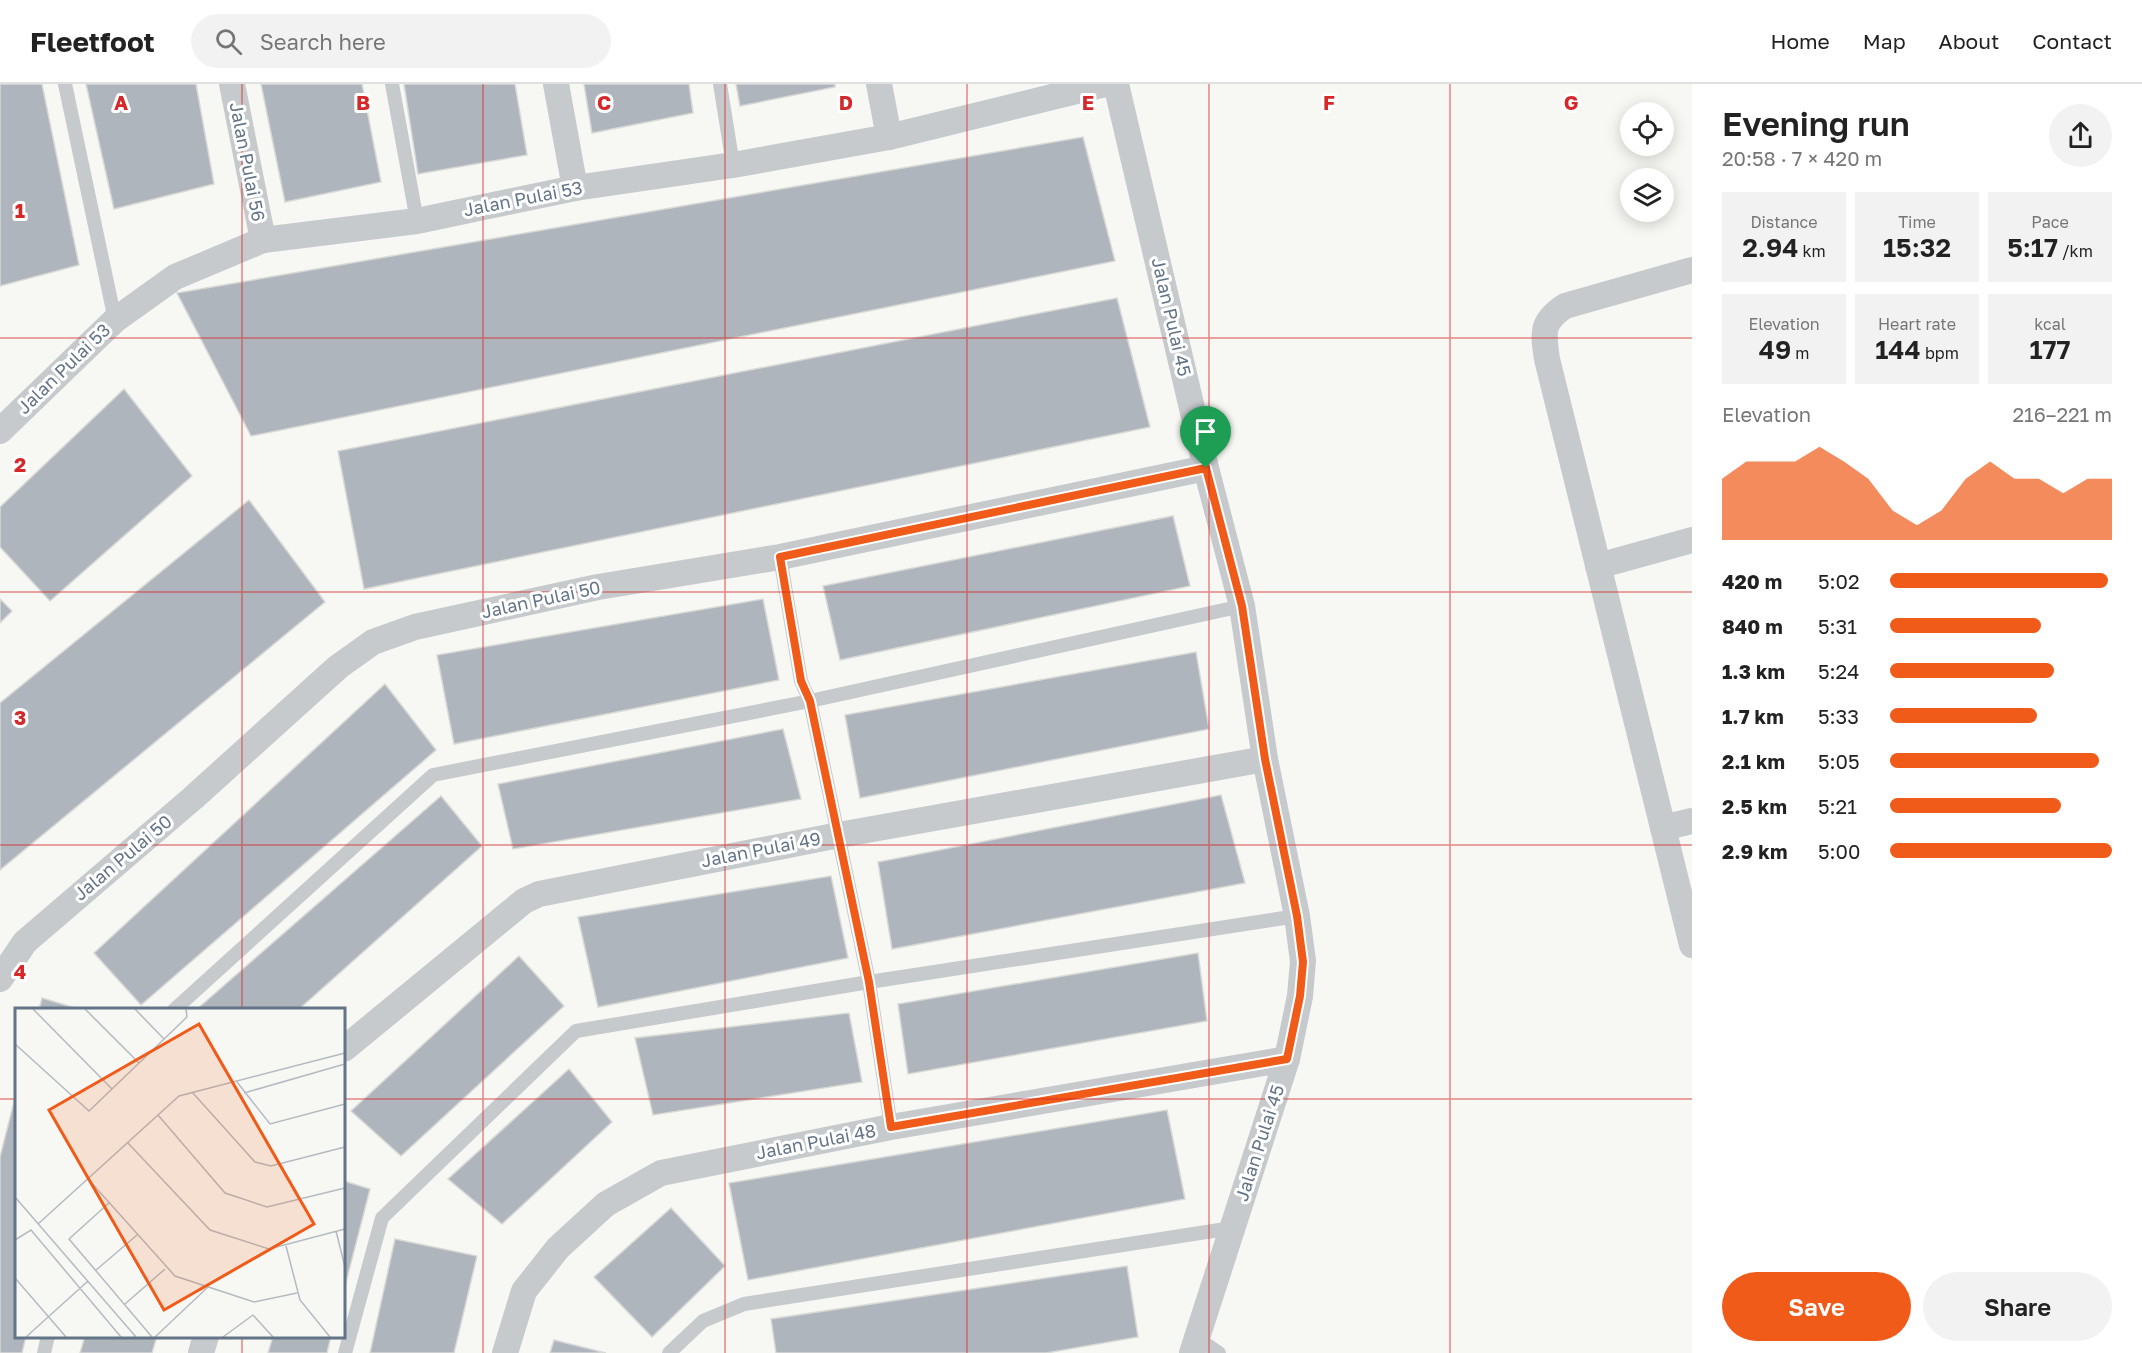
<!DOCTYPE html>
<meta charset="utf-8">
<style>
:root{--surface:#fff;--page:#f2f2f2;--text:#222;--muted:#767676;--line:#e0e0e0;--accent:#f05b1a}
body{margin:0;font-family:"Golos Text",sans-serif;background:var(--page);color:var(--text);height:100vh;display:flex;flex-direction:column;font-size:22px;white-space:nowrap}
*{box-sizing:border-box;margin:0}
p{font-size:20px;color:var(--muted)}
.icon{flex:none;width:33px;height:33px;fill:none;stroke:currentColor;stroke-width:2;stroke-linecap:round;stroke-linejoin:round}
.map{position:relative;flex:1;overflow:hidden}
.details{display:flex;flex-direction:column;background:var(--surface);width:450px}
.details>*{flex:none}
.buttons{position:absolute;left:1620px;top:18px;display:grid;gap:12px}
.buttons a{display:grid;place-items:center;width:54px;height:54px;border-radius:50%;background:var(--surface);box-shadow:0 3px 15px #0003;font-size:30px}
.pin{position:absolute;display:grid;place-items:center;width:51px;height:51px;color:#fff;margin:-62px -26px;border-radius:50% 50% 50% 0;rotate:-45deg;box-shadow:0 0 6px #0007}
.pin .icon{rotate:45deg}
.round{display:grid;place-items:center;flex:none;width:63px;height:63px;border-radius:32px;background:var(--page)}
.summary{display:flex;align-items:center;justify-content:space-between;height:102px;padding:0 30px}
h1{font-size:33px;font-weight:600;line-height:45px}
.stats{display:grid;grid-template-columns:repeat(3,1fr);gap:9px;height:102px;padding:6px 30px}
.stats div{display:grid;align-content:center;border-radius:0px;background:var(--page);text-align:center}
.stats b{font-size:26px;font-weight:600}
.stats small{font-size:16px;font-weight:400}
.stats p{font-size:16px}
.chart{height:168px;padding:12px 30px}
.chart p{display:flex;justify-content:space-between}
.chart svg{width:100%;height:108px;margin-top:6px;fill:var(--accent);opacity:.7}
.action{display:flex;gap:12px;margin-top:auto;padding:12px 30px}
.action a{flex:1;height:69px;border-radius:36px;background:var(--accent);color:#fff;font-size:24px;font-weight:600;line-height:69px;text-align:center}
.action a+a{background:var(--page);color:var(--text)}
ul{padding:0 30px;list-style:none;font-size:20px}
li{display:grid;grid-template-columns:96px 72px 1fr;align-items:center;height:45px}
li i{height:15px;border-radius:8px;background:var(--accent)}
header{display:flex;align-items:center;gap:36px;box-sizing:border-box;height:84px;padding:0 30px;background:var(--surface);border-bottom:2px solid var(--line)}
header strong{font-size:28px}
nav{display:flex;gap:33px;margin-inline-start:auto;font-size:21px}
.search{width:420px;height:54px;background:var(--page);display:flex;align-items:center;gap:15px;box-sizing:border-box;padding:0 21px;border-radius:33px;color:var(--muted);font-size:22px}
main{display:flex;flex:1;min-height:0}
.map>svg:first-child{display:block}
</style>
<header>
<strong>Fleetfoot</strong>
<div class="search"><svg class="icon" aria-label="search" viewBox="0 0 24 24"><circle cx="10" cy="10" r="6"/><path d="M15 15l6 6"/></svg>Search here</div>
<nav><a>Home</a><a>Map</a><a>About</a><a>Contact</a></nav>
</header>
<main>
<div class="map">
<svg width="1692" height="1269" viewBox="0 0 1692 1269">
<rect width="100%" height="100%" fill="#f7f7f3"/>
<g fill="#aeb5bc" stroke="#d8d8d6" stroke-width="1.5">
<path d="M0 0H42L79 181 0 202Z"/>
<path d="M86 0H196L214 100 114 125Z"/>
<path d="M261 0H362L381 98 285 118Z"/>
<path d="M404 0H515L527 71 418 90Z"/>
<path d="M584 0H689L693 29 592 49Z"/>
<path d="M736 0H835V3L740 22Z"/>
<path d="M1083 53 1115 177 251 352 177 209Z"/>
<path d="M1117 214 1150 343 364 505 338 367Z"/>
<path d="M124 305 192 392 50 517 0 463V423Z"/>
<path d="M249 416 325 518 0 786V619Z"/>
<path d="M1173 432 1190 502 840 576 823 502Z"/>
<path d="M0 515 12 527 0 539Z"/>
<path d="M763 515 779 596 454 660 437 571Z"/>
<path d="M1196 568 1209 645 860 714 845 631Z"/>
<path d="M385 600 436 666 141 921 94 869Z"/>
<path d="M783 645 801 715 513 765 498 700Z"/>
<path d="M1221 711 1245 799 892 865 878 778Z"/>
<path d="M441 712 482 762 298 926H196Z"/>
<path d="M831 792 848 874 598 923 578 833Z"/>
<path d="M1198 869 1207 937 908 990 898 920Z"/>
<path d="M519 872 564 922 401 1072 351 1027Z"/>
<path d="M42 914 82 926H39Z"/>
<path d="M849 929 862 998 653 1031 635 954Z"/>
<path d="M569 985 612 1038 502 1140 448 1095Z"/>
<path d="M16 1010V1252H26L22 1269H0V1073Z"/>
<path d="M1167 1026 1185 1115 748 1196 729 1099Z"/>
<path d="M344 1097 370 1105 344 1206Z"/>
<path d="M671 1124 725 1182 652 1253 594 1193Z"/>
<path d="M395 1155 477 1172 454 1269H370Z"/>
<path d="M1127 1182 1138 1253 1046 1269H776L771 1235Z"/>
<path d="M85 1252H157L152 1269H80Z"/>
<path d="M273 1252H331L327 1269H268Z"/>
<path d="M554 1256 606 1269H550Z"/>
</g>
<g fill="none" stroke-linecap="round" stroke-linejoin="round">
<g stroke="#c6cacd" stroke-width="14">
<path d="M65 0 115 236"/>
<path d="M392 0 417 137"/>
<path d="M720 0 733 81"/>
<path d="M780 473 801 597 810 617 869 898 891 1043"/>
<path d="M174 926 433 691 810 617 1242 522"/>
<path d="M1197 1254 1219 1269"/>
<path d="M44 1269 48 1252"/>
<path d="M345 1269 382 1134 576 947 869 898 1297 832"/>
<path d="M669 1269 703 1237 744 1220 1232 1144"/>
</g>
<g stroke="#c6cacd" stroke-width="26">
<path d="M232 0 263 156"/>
<path d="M556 0 575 104"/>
<path d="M879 0 889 53"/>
<path d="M1116 0 1206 384 1242 522 1265 675 1297 832 1303 877 1300 912 1287 975 1192 1269"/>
<path d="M1692 186 1565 222C1541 238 1543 248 1547 275L1692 861"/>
<path d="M0 347 115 236 175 193 263 156 417 137 575 104 733 81 889 53 1105 0"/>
<path d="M1598 482 1692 456"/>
<path d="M1663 744 1692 737"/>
<path d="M0 895 25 858 193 714 338 583 373 558 415 543 598 503 780 473 1206 384"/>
<path d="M344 965 524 817 539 810 839 751 1265 675"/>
<path d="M201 1269 206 1252"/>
<path d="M505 1269 524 1207 558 1164 606 1120 661 1089 891 1043 1287 975"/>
</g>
</g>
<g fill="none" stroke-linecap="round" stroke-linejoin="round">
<g stroke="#fff" stroke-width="12">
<path id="route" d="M1206 384 1242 522 1265 675 1297 832 1303 878 1300 912 1287 975 891 1043 869 898 810 617 801 597 780 473Z"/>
</g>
<use href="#route" stroke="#f05b1a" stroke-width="8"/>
</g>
<path fill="none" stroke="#d62828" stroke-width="1.5" stroke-opacity="0.55" d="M242 0V926M483 0V1269M725 0V1269M967 0V1269M1209 0V1269M1450 0V1269M0 254H1692M0 508H1692M0 761H1692M0 1015H16M344 1015H1692M242 1252V1269"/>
<g text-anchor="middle" stroke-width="6" stroke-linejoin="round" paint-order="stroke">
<g font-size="18" fill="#637487" stroke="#fff">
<text transform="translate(247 78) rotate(79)" y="6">Jalan Pulai 56</text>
<text transform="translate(523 115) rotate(-11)" y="6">Jalan Pulai 53</text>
<text transform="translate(1171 233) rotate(77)" y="6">Jalan Pulai 45</text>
<text transform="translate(64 285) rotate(-44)" y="6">Jalan Pulai 53</text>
<text transform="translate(541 516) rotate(-12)" y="6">Jalan Pulai 50</text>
<text transform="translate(761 766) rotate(-11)" y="6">Jalan Pulai 49</text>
<text transform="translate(123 774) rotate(-40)" y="6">Jalan Pulai 50</text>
<text transform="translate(816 1058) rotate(-11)" y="6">Jalan Pulai 48</text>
<text transform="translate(1260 1059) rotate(-72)" y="6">Jalan Pulai 45</text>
</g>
</g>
<g transform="translate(15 924)">
<rect width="330" height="330" fill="#f7f7f3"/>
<path fill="none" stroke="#b3bbc2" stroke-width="1.5" d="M18 1 97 81M70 1 124 55M120 1 149 31M0 36 74 103 172 9 171 1M222 74 255 116 330 96M177 84 240 154 256 158 330 139M229 85 330 56M143 107 210 185 252 199 330 180M112 134 195 222 254 241 330 221M73 171 160 268 239 294 282 285M0 189 121 329M95 194 54 231 137 329M23 216 164 88 330 45M321 223 330 259M0 232 16 222 106 329M271 238 285 292 315 329M80 263 122 227M0 270 51 329M110 296 150 261M238 307 258 329M11 329 73 273M140 329 193 279M208 329 238 307"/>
<path fill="#f05b1a" fill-opacity="0.15" stroke="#f05b1a" stroke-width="3" d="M184 16 299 216 149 302 34 102Z"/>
<rect width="330" height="330" fill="none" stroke="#637487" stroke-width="3"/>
</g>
<g font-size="20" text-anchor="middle" font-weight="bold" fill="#d62828" stroke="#fff" stroke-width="6" stroke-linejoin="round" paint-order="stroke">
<text x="121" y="26">A</text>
<text x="363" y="26">B</text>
<text x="604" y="26">C</text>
<text x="846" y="26">D</text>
<text x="1088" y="26">E</text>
<text x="1329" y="26">F</text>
<text x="1571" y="26">G</text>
<text x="20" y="134">1</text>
<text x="20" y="388">2</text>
<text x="20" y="641">3</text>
<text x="20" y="895">4</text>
</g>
</svg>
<div class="buttons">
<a><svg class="icon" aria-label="locate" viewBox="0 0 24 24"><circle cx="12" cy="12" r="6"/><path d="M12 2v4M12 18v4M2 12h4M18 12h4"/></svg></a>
<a><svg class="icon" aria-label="layers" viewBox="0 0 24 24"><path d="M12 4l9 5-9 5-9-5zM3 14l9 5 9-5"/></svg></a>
</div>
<div class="pin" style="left:1206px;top:384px;background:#1e9e55"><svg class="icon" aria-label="arrive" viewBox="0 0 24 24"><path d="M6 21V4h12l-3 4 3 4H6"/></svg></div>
</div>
<section class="details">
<div class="summary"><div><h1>Evening run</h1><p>20:58 · 7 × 420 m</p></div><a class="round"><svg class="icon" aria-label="share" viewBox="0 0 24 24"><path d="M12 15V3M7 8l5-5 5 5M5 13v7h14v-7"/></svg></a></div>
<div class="stats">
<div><p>Distance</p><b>2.94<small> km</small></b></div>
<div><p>Time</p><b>15:32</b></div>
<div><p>Pace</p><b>5:17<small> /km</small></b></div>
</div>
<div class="stats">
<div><p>Elevation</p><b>49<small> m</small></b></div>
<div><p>Heart rate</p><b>144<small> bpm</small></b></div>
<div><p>kcal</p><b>177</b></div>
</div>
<div class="chart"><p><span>Elevation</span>216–221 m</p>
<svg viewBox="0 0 160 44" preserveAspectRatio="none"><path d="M0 44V19L10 12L20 12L30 12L40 6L50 12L60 19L70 32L80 38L90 32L100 19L110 12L120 19L130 19L140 25L150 19L160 19V44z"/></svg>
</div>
<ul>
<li><b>420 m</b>5:02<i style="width:98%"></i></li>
<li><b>840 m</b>5:31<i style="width:68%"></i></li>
<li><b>1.3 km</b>5:24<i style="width:74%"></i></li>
<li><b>1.7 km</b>5:33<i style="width:66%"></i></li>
<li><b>2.1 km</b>5:05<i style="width:94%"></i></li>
<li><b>2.5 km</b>5:21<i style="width:77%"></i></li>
<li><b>2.9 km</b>5:00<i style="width:100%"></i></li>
</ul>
<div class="action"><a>Save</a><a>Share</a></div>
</section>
</main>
